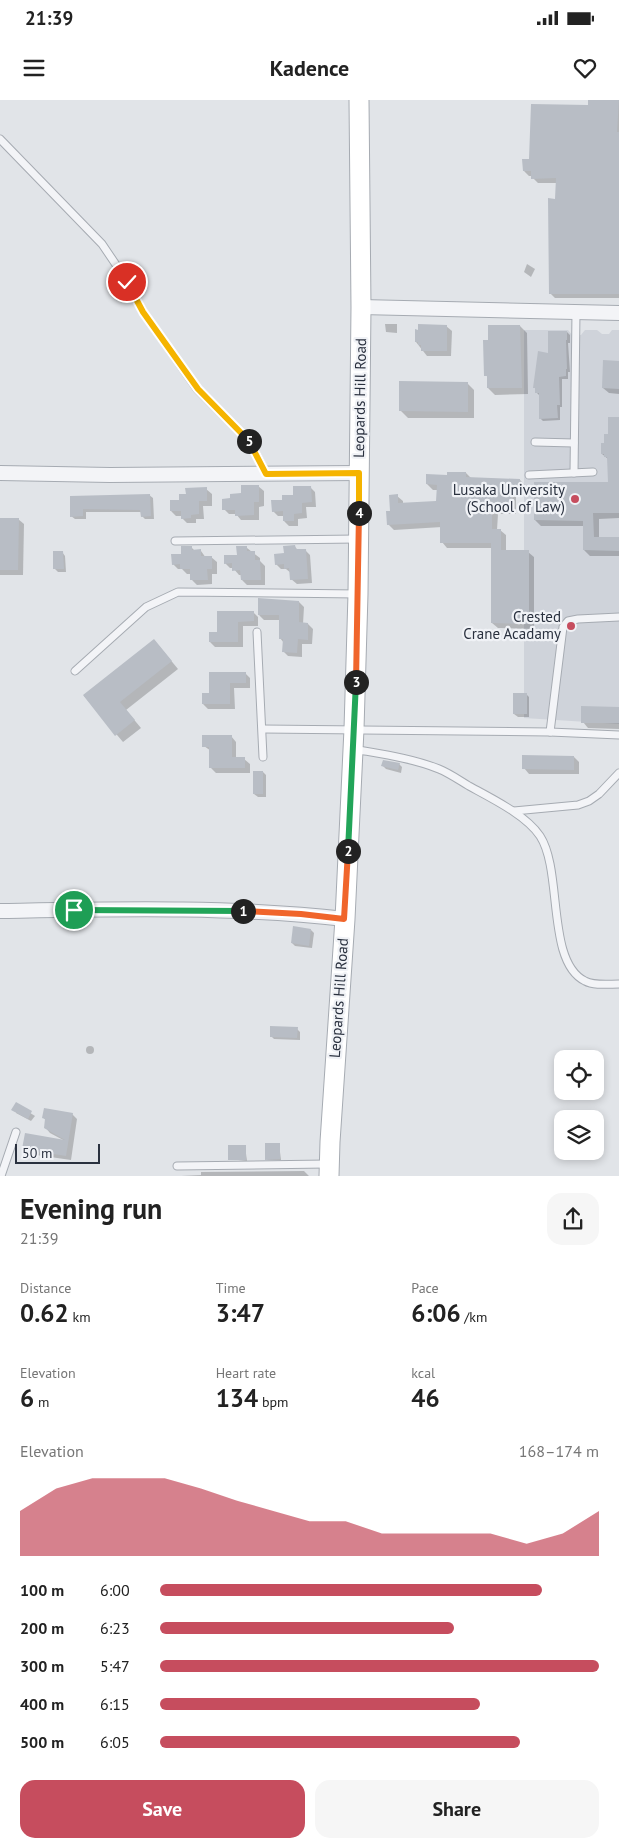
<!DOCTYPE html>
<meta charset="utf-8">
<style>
:root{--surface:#fff;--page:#f6f6f6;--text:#222;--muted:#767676;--accent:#c64d5e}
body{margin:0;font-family:"PT Sans",sans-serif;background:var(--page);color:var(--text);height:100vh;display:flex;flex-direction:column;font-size:19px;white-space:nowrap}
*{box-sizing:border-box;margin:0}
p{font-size:16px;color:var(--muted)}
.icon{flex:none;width:28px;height:28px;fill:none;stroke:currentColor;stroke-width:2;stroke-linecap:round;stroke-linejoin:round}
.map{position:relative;height:1076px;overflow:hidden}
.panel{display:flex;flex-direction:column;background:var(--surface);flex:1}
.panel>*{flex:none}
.tools{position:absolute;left:554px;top:950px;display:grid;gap:10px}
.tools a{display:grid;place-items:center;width:50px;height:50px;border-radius:10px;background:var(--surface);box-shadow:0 2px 8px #0003;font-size:25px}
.scale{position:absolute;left:15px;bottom:12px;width:85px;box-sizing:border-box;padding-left:5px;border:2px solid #2a313f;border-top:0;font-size:14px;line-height:18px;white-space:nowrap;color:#2a313f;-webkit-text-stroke:4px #f0f2f6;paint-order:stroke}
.pin{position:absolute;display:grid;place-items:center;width:42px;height:42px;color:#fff;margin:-21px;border:2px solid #fff;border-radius:50%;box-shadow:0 1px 5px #0007}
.km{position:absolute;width:25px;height:25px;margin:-12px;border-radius:50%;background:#222;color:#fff;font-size:14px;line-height:25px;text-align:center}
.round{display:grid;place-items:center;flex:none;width:52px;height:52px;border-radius:15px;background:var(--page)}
.headline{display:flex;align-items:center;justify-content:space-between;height:85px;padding:0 20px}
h1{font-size:28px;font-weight:700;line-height:38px}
.metrics{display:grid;grid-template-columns:repeat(3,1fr);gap:8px;height:85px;padding:5px 20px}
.metrics div{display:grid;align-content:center}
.metrics b{font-size:25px;font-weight:700}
.metrics small{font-size:14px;font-weight:400}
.metrics p{font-size:14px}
.chart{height:140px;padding:10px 20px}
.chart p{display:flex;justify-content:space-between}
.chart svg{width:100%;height:90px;margin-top:5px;fill:var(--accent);opacity:.7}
.button{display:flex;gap:10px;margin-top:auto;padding:10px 20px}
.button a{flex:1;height:58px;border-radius:15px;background:var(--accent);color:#fff;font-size:20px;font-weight:700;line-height:58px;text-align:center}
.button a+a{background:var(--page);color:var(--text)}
ul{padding:0 20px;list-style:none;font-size:16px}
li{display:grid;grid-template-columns:80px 60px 1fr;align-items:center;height:38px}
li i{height:12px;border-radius:6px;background:var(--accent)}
.status{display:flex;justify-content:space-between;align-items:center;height:35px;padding:0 25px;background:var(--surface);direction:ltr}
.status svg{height:14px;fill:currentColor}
header{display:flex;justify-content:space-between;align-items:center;height:65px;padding:0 20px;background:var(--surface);font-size:22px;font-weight:700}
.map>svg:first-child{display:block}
</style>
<div class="status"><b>21:39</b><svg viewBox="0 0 49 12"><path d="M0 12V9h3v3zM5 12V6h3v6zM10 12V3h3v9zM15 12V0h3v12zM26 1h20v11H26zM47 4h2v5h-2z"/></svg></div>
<header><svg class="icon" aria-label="menu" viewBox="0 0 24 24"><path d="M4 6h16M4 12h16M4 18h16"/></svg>Kadence<svg class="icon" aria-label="heart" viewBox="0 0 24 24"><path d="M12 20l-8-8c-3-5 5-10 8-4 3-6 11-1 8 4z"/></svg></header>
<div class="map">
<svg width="619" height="1076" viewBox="0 0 619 1076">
<rect width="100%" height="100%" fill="#e1e4e8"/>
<path fill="#cfd3da" d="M524 230H568L572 235H581L585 230H597L602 234H609L612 230H619V624L524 618Z"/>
<g fill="#0003">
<path d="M589 0H619V198H555L550 193 557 83H538L533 78 532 76H529L524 71 530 60 589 7Z"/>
<path d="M527 164 535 169 531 177 524 172Z"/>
<path d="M385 224H397V233L386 232Z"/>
<path d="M446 226 452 231 451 256H427L416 242Z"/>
<path d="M520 226 527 233 528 294 495 295 488 288V278L486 275 489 241Z"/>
<path d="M567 232 570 235V243H568L570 272H568V279H562V307H560V320L543 321 540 318V296L536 292 549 254Z"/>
<path d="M619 263V294L609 293 603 288Z"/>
<path d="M467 283 474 290V318H408L401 311Z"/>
<path d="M619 318V418L599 419V438H619V456H590L584 450V426H541L535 420 609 384 608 359 602 354Z"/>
<path d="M466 373 471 378 520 380 525 385V394L516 393V414H498L497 430H500L506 435V451L528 452 534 457V529L498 528 492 523V448H447L442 442V427L394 430 388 424 397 396 403 401V404L438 403V390H433L427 384 448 377Z"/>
<path d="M258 386 264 391V406L259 407V420H241L236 414H229L224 409 243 395Z"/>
<path d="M310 387 315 392 316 407H306L307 418 298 419V426H289L284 421V416H278L273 411 294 396Z"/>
<path d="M206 389 212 394V406H203L204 419H196V423H187L182 418V416H176L171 411 187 395Z"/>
<path d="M149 395 153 398 154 419H145L142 416V412H86V419H75L71 416V397Z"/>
<path d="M0 419H18L24 424 23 475H0Z"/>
<path d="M191 447 195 451H201L206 458 211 457 217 462V474H212V484L197 485 192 480 191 474H187L182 469H178L173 464Z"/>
<path d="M295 447 298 450H305L310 455 312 483 297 484 291 479V473L286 469H281L276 464Z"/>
<path d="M247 448 260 458V461L265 466V485H247L242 480V475H239L233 468H230L225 463 238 456Z"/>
<path d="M62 452 65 456 66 472H58L55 469Z"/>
<path d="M299 502 304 507 303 524H308L313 529 312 544H302V557L288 556 284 552V543L280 538 281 520H264L259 515Z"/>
<path d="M253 512 258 517V526H243V547H215L210 542 218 533Z"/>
<path d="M154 540 178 569 126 610 141 628 123 642 84 596Z"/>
<path d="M245 573 250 578V588H234L235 609H208L203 604 210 594Z"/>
<path d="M526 594 529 597V617H518L514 614Z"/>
<path d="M619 608V629L588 628 583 622Z"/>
<path d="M231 636 236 642V658L244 659 250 664V673H216L211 668V651L204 646Z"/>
<path d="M574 657 579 662V674H529L524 668Z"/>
<path d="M399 664 402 667 401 673 386 669 383 666Z"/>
<path d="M263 672 266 675V697H258L254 694Z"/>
<path d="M311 830 314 833 312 848 295 846 292 843Z"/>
<path d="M297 929 300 932V940L274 939 271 936Z"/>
<circle cx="90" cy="950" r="4"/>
<path d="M16 1004 35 1016 31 1021 16 1013Z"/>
<path d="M72 1014 77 1019 71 1060 29 1054 24 1049 65 1041 50 1033 45 1027 46 1021 44 1018Z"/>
<path d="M279 1044 281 1060H268L266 1059Z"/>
<path d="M245 1046 247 1061 229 1059Z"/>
<path d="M304 1071 309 1076H181L201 1075V1072Z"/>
</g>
<g fill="#b8bdc5">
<path d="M588 0H619L617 32H619V194H549L548 98 555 99 556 78 531 79V71H523L522 59H529L531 4 588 5Z"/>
<path d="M418 224 447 225V251H421V245H418V242H415V229L418 230Z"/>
<path d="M488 225H520L522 288H487V276H484L483 240H488Z"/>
<path d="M548 231H567V240H566L567 269H566V276L559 277 560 305H557L558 318 539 319V293H535V288H533L538 251 548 253Z"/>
<path d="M603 260 619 261V289L602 288Z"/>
<path d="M399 281 468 282V312L399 311Z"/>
<path d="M608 317H619V413H593L594 437H619V451L583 450V421L534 420V382H608L607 357H604V354H601V343H604V334H608Z"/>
<path d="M447 372H466V377L520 379V389L511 388V409H492V429H501V450H529V524L491 523V443H440V422L387 425 386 411H390L389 395 398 394V403L436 401 437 385 426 384V374L447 375Z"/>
<path d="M241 385H259V402H254V415L235 416V410H222V399L230 398V394L241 393Z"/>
<path d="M293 386H311L312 402 302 403V413L294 414V421H283V411L272 412 271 400H282V395H293Z"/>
<path d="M207 387V401H199V414L191 415V418L181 419V411H170V400H179V394H186L185 388Z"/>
<path d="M150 394 151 416 141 417 140 410 83 409V416L70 417V396Z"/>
<path d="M0 418H19L18 470H0Z"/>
<path d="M295 445 296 449H306L308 479 290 480 289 468 284 469V464L275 465 274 454 284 453 283 446Z"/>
<path d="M181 446H192V450L201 449V456H212V469H207L208 480H190V469H180V464L172 465 171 454H181Z"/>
<path d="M236 446H247V451H255V460H260L261 480H241L240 470 232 471V463L224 464V455H237Z"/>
<path d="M53 451H63L64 469H53Z"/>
<path d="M258 498 299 501V522L308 523V540L298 539 297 553 282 552 283 539H279V515H258Z"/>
<path d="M217 511H254V521L238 522V542H209V532H217Z"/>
<path d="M154 539 172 561 120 602 135 620 115 636 83 595Z"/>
<path d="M209 572H246V583H230V604H202V593H209Z"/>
<rect x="513" y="593" width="14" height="21"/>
<path d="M581 606 619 607V623H581Z"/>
<path d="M202 635H232V657H245V668H209V647H202Z"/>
<path d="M522 655 574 656V670L522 669Z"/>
<path d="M383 660 400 663 398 670 381 666Z"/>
<rect x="253" y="671" width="10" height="23"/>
<path d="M293 826 311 829 309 846 291 843Z"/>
<path d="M270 926 298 927 297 938 270 937Z"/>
<path d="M16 1002 32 1011 28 1019 11 1010Z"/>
<path d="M44 1008 73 1013 66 1056 22 1049 25 1033 65 1040 44 1028 45 1019 42 1018Z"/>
<path d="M265 1043H280V1059L265 1060Z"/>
<rect x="228" y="1045" width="18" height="15"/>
</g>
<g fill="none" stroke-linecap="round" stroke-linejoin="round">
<g stroke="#a6abb2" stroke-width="9">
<g id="service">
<path d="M0 39 102 144 127 181 143 212 197 289 250 342 266 374"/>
<path d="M535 342 574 343"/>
<path d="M574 373 576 212"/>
<path d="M529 375 593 372"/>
<path d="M175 441 357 439"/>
<path d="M257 532 263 657"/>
<path d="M75 571 146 507 178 492 358 494"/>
<path d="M263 629 550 632 619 635"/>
<path d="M550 632 563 527 568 521 578 519 619 517"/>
<path d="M353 649C381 654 412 658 439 669 449 673 459 680 469 686 491 698 526 715 540 736 563 771 546 862 585 881 594 886 609 884 619 884"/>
<path d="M514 711 578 705 589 701 599 694 619 673"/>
<path d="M177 1066 327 1064"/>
<path d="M1 1076 16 1032"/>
</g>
</g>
<g stroke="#a6abb2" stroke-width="16">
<g id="minor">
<path d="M361 207 619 213"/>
<path d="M0 373 110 375 359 373"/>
<path d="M0 811C115 809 230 806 345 819"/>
</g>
</g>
<g stroke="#a6abb2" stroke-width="21">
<path id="secondary" d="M329 1076 330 1042 345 819 354 629 358 494 361 207 359 0"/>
</g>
<use href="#service" stroke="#f3f4f7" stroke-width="7"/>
<use href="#minor" stroke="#f3f4f7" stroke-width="14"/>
<use href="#secondary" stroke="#fff" stroke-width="19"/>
</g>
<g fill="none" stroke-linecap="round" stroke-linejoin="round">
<g stroke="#fff" stroke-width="10">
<path id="split-1" d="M74 810 243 811"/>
</g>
<g stroke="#fff" stroke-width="10">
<path id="split-2" d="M243 811 301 814 344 819 348 751"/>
</g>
<g stroke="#fff" stroke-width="10">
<path id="split-3" d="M348 751 356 582"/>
</g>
<g stroke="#fff" stroke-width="10">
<path id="split-4" d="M356 582 359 413"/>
</g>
<g stroke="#fff" stroke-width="10">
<path id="split-5" d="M249 341 266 374 359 373V413"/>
</g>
<g stroke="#fff" stroke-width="10">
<path id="split-6" d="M127 182 143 212 198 289 249 341"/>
</g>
<use href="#split-1" stroke="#22a559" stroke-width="6"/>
<use href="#split-2" stroke="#f0652b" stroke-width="6"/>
<use href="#split-3" stroke="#22a559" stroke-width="6"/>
<use href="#split-4" stroke="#f0652b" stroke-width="6"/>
<use href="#split-5" stroke="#f5b400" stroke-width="6"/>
<use href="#split-6" stroke="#f5b400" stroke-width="6"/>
</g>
<g fill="#c64d5e" stroke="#f0f2f6" stroke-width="2">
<circle cx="575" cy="399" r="5"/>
<circle cx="571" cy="526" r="5"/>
</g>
<g text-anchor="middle" stroke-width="4.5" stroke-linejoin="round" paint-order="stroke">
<g font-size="15" fill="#2a313f" stroke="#f0f2f6">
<text transform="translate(360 298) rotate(-89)" y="5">Leopards Hill Road</text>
<text transform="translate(339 898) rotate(-86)" y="5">Leopards Hill Road</text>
</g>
<g font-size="15" fill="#2a313f" stroke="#f0f2f6" text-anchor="end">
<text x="565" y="395">Lusaka University<tspan x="565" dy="17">(School of Law)</tspan></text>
<text x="561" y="522">Crested<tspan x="561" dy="17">Crane Acadamy</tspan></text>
</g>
</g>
</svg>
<div class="tools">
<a><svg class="icon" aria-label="locate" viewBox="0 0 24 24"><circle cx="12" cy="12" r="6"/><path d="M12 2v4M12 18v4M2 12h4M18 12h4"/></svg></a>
<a><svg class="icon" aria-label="layers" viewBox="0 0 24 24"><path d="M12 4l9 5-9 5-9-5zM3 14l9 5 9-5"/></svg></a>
</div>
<div class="scale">50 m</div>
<div class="pin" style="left:74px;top:810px;background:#1e9e55"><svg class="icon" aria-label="arrive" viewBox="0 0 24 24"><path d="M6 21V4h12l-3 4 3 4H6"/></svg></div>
<div class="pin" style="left:127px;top:182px;background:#d93025"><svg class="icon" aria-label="check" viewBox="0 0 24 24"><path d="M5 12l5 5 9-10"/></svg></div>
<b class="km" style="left:243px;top:811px">1</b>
<b class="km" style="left:348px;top:751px">2</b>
<b class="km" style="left:356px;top:582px">3</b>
<b class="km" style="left:359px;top:413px">4</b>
<b class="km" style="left:249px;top:341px">5</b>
</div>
<section class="panel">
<div class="headline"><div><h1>Evening run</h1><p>21:39</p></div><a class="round"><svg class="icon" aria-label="share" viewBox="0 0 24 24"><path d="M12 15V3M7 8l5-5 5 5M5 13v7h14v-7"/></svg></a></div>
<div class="metrics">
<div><p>Distance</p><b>0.62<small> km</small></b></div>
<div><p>Time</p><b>3:47</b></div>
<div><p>Pace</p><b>6:06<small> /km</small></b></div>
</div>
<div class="metrics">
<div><p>Elevation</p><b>6<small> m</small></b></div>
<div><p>Heart rate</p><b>134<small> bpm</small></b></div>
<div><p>kcal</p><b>46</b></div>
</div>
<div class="chart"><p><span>Elevation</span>168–174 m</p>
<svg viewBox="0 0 160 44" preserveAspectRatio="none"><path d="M0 44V22L10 11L20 6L30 6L40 6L50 11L60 17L70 22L80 27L90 27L100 33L110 33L120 33L130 33L140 38L150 33L160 22V44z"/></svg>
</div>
<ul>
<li><b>100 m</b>6:00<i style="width:87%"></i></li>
<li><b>200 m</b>6:23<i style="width:67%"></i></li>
<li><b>300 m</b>5:47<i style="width:100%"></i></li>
<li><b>400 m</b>6:15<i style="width:73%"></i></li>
<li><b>500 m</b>6:05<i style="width:82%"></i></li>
</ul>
<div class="button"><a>Save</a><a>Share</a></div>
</section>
